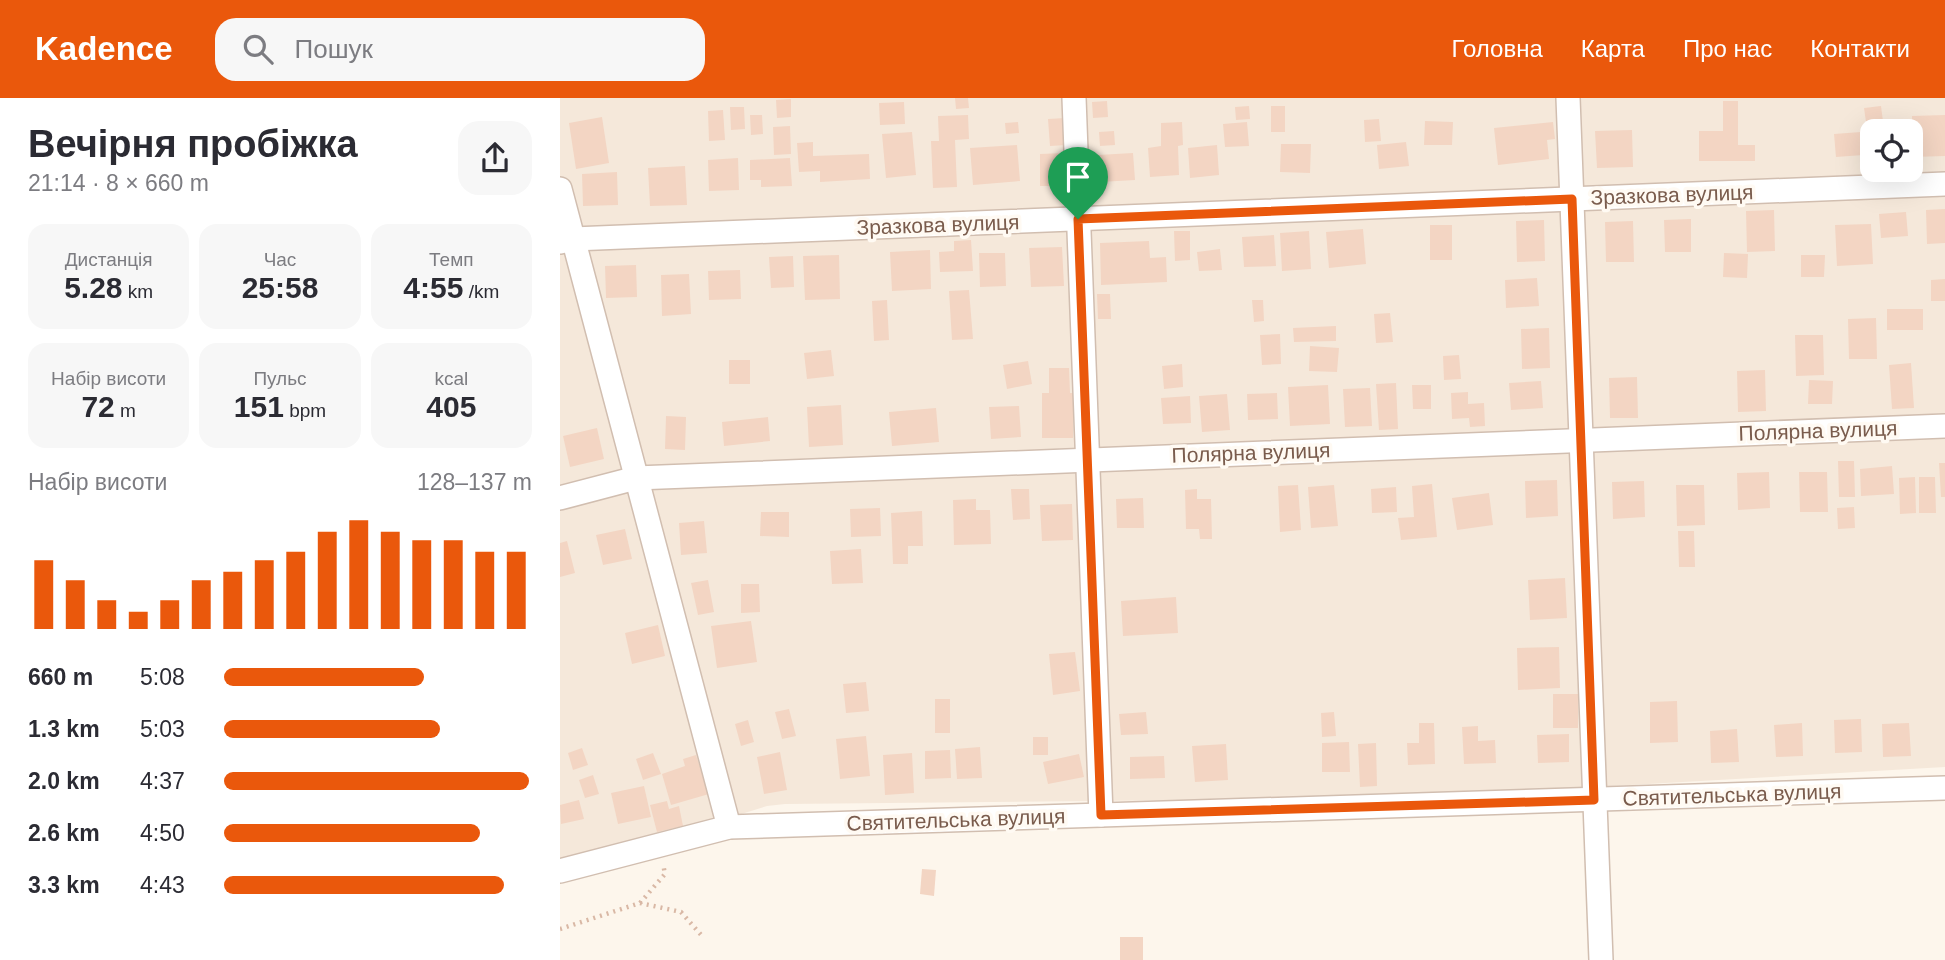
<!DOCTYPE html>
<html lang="uk">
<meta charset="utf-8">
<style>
:root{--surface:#fff;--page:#f7f7f7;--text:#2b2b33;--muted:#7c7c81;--accent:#ea580c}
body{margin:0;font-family:Helvetica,sans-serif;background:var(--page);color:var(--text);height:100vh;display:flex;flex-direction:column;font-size:26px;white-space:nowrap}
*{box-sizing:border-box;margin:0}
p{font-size:23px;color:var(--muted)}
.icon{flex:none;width:38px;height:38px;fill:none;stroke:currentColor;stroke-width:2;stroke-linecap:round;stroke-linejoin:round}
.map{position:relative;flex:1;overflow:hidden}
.panel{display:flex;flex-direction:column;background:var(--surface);width:560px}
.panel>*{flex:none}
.buttons{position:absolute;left:1300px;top:21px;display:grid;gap:14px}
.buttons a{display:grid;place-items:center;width:63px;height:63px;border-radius:14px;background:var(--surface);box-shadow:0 7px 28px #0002;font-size:35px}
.pin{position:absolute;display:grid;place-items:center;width:60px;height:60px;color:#fff;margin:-72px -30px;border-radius:50% 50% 50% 0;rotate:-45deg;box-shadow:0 0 7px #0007}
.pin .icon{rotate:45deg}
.round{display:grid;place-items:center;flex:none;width:74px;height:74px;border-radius:21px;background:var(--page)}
.headline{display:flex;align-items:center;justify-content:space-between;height:119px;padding:0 28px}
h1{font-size:38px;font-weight:700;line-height:52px}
.figures{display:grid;grid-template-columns:repeat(3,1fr);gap:10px;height:119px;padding:7px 28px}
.figures div{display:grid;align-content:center;border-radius:18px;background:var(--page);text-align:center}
.figures b{font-size:30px;font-weight:700}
.figures small{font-size:19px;font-weight:400}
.figures p{font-size:19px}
.chart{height:196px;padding:14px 28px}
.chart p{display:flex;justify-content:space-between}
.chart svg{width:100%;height:126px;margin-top:7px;stroke:var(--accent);stroke-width:6}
ul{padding:0 28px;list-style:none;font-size:23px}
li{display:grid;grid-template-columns:112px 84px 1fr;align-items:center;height:52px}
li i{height:18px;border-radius:9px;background:var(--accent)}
header{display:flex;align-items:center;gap:42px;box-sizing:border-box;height:98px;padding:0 35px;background:var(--accent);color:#fff}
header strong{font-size:33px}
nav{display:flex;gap:38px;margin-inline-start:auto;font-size:24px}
.search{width:490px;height:63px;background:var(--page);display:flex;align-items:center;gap:18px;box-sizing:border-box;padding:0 24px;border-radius:21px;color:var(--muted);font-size:26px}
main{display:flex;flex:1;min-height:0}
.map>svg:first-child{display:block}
</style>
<header>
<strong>Kadence</strong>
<div class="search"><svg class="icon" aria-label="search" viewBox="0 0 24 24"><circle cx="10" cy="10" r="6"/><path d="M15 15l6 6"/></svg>Пошук</div>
<nav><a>Головна</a><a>Карта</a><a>Про нас</a><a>Контакти</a></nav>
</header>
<main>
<section class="panel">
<div class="headline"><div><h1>Вечірня пробіжка</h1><p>21:14 · 8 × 660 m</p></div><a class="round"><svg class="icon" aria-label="share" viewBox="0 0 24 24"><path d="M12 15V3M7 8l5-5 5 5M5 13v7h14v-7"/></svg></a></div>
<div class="figures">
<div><p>Дистанція</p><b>5.28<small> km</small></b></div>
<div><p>Час</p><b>25:58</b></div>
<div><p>Темп</p><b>4:55<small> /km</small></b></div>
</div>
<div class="figures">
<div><p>Набір висоти</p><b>72<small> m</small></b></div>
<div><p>Пульс</p><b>151<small> bpm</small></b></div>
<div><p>kcal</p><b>405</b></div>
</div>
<div class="chart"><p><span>Набір висоти</span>128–137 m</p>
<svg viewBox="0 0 160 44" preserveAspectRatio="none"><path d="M5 44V20M15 44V27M25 44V34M35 44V38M45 44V34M55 44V27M65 44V24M75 44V20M85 44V17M95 44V10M105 44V6M115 44V10M125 44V13M135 44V13M145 44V17M155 44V17"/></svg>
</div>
<ul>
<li><b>660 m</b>5:08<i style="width:65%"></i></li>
<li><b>1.3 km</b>5:03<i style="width:70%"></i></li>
<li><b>2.0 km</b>4:37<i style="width:99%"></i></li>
<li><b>2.6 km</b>4:50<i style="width:83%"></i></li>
<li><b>3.3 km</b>4:43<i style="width:91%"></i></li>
</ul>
</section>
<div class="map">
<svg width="1385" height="862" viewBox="0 0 1385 862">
<rect width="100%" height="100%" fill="#fdf6ec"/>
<path fill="#f5e8da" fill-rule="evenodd" d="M0 0H1385V669L844 700 225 706 207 708 81 747 0 765ZM1312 33H1351V72H1312Z"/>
<g fill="#f3d5c3">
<path d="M395 0H408L409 10 396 11Z"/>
<path d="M231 1V19L217 20 216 2Z"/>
<path d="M547 3 548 19 533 20 532 4Z"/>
<path d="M1163 3H1178V47H1195V63H1139V33H1163Z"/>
<path d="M344 4 345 26 320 27 319 5Z"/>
<path d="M689 8 690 21 676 22 675 9Z"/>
<rect x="711" y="8" width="14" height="26"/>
<path d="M1321 8 1324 31 1334 29 1335 33H1312L1311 59 1304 10Z"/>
<path d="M170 9H184L185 31 171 32Z"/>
<path d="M163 12 165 42 149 43 148 13Z"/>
<path d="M190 17H202L203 36 191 37Z"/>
<path d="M408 17 409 41 395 42 397 89 373 90 371 43H379L378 18Z"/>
<path d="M1385 17V58L1353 59 1352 18Z"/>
<path d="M42 19 49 65 16 71 9 25Z"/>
<path d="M505 20 507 47 490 48 488 21Z"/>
<path d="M819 21 821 43 805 44 804 22Z"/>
<path d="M865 23 893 24 892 47H864Z"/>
<path d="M458 24 459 35 446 36 445 25Z"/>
<path d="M622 24 623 47 618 48 619 77 590 79 588 50 601 48V25Z"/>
<path d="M687 24 689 48 665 49 663 26Z"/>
<path d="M993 24 995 41 987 42 989 61 938 67 934 30Z"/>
<path d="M230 28 231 56 214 57 213 29Z"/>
<path d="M1072 32 1073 69 1037 70 1035 33Z"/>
<path d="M554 33 555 47 540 48 539 34Z"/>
<path d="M352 34 356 77 326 80 322 36Z"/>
<path d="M1301 34 1303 57 1276 59 1274 36Z"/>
<path d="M253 44V58L309 56 310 81 260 84V73L239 74 237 45Z"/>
<path d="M846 44 849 68 819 71 817 47Z"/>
<path d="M721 46H751L750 75 720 74Z"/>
<path d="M457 47 460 83 413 87 410 50Z"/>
<path d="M657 47 659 77 630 80 628 50Z"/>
<path d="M504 55V88H480V56Z"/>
<path d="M573 55 575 82 540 84 538 57Z"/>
<path d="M178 60 179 92 149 93 148 62Z"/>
<path d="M230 60 232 88 201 89V82H190V62Z"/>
<path d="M125 68 127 107 90 108 88 70Z"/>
<path d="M57 74 58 107 23 108 22 76Z"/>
<path d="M1385 111V145L1367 146 1366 112Z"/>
<path d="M1214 112 1215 153 1187 154 1186 113Z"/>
<path d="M1346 114 1348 138 1321 140 1319 116Z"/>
<path d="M1131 121V154H1105L1104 122Z"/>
<path d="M984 122 985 163 957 164 956 123Z"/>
<path d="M1073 123 1074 164H1046L1045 124Z"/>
<path d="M1311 126 1313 166 1277 168 1275 127Z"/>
<rect x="870" y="127" width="22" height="35"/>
<path d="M803 131 806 166 769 170 766 134Z"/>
<path d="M614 133H630V162L615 163Z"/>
<path d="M749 133 751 171 722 173 720 135Z"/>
<path d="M714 137 716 168 684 169 682 139Z"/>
<path d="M411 142 413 173 380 174 379 154 394 153V143Z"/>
<path d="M589 143 590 160 606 159 607 184 541 187 540 145Z"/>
<path d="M502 149 504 188 471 189 469 150Z"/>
<path d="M660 151 662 172 639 173 637 154Z"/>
<path d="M370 152 371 191 332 193 330 154Z"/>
<path d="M419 155H445L446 188 420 189Z"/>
<path d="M1164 155 1188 156 1187 180 1163 179Z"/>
<path d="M279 157 280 201 245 202 243 158Z"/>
<path d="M1241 157H1265L1264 179H1241Z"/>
<path d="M233 158 234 189 211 190 209 159Z"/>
<path d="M76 167 77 199 46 200 45 168Z"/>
<path d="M180 172 181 201 149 202 148 173Z"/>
<path d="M129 176 131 216 102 218 101 177Z"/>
<path d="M977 180 979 208 946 210 945 182Z"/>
<path d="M1385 181V203H1371V182Z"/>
<path d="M409 192 413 241 392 242 389 193Z"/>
<path d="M537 196H550L551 221H538Z"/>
<path d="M327 202 329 242 314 243 312 203Z"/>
<path d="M692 202H703L704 223 694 224Z"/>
<rect x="1327" y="211" width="36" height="21"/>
<path d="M830 215 833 244 816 245 814 216Z"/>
<path d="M1316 220 1317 261H1289L1288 221Z"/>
<path d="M776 228V243L734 244 733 230Z"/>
<path d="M989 230 990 270 962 271 961 231Z"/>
<path d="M720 236 721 266 702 267 700 237Z"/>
<path d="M1235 237H1263L1264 277 1236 278Z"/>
<path d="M750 248 779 250 777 274 749 273Z"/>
<path d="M271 252 274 278 247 281 244 255Z"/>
<path d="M899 257 901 281 884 282 883 258Z"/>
<rect x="169" y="262" width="21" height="24"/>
<path d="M468 263 472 286 447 291 443 267Z"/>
<path d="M1351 265 1354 310 1332 311 1329 267Z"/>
<path d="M622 266 623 289 604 291 602 268Z"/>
<path d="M489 270H509L510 295H514L513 340H482V295H489Z"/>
<path d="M1205 272 1206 313 1178 314 1177 273Z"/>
<path d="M1077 279 1078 320H1050L1049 280Z"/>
<path d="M1249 282 1273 283 1272 306H1248Z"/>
<path d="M981 283 983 310 951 312 949 285Z"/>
<path d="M836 285 838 331 819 332 816 286Z"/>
<path d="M768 287 770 326 730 328 728 289Z"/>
<path d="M852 287H871V311H853Z"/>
<path d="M810 290 812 328 785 329 783 291Z"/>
<path d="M908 294V306L924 305 925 328 910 329 909 320 892 321 891 295Z"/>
<path d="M717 295 718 321 688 322 687 296Z"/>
<path d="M667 296 670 332 642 334 639 298Z"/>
<path d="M630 298 631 325 603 326 601 300Z"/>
<path d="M281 307 283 347 249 349 247 309Z"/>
<path d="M459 308 461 339 431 341 429 309Z"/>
<path d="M376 310 379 344 332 348 329 314Z"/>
<path d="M106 318 126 319 125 352 105 351Z"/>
<path d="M208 319 210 343 164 348 162 324Z"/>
<path d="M37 330 44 361 10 369 3 338Z"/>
<path d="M1278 363H1294L1295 399H1279Z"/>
<path d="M1379 365H1385V399H1381Z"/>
<path d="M1332 368 1334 396 1301 398 1300 371Z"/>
<path d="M1209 374 1210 410 1178 412 1177 375Z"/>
<path d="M1239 374H1267L1268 414H1240Z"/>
<path d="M1355 379 1356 415 1340 416 1339 380Z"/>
<path d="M1359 379H1375L1376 415H1359Z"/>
<path d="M997 382 998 418 966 420 965 383Z"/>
<path d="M1084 383 1085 419 1053 421 1052 384Z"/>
<path d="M872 386 877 439 841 442 838 420 854 419 852 388Z"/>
<path d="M738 387 741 432 720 434 718 388Z"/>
<path d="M774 387 778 428 751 430 748 389Z"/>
<path d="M1116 387H1144L1145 427 1117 428Z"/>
<path d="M836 389 837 414 812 415 811 391Z"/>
<path d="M451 391H469L470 421 453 422Z"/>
<path d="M637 391V401H651L652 441H640L639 431H626L625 392Z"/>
<path d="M929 395 933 427 897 432 892 400Z"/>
<path d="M583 400 584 430H557L556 401Z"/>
<path d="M416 401V412H430L431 446 394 447 393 402Z"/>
<path d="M512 406 513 442 482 443 480 407Z"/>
<path d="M1294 409 1295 430 1278 431 1277 410Z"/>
<path d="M320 410 321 438 291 439 290 411Z"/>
<path d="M362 413 363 448H348V466H333L331 415Z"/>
<path d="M201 414H229V439L200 438Z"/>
<path d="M144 423 147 455 121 457 119 425Z"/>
<path d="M65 431 72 461 43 467 36 437Z"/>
<path d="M1118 433H1134L1135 469H1119Z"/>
<path d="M7 443 15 475 0 479V445Z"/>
<path d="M301 451 303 485 272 486 270 453Z"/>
<path d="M1005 480 1007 520 970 522 968 482Z"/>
<path d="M148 482 154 514 138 517 131 485Z"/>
<path d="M181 486H199L200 514 181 515Z"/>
<path d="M616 499 618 535 563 538 561 503Z"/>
<path d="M191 523 197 564 157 570 151 528Z"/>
<path d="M98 527 105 558 72 566 65 535Z"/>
<path d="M999 549 1000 590 958 592 957 550Z"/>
<path d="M515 554 520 593 493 597 489 556Z"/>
<path d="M306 584 309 613 286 615 283 586Z"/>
<rect x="993" y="596" width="25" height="34"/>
<rect x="375" y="601" width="15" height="34"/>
<path d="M1117 603 1118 644 1090 645V604Z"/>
<path d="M229 611 236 638 222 641 215 614Z"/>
<path d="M586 614 588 636 561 637 559 616Z"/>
<path d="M774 614 776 638 762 639 761 615Z"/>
<path d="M1301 621 1302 654 1275 655 1274 622Z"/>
<path d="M188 622 194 644 181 648 175 626Z"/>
<path d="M859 625H874L875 666 848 667 847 645H859Z"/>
<path d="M1242 625 1243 658 1216 659 1214 627Z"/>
<path d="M1349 625 1351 658 1323 659 1322 626Z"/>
<path d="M918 628V643L935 642 936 665 904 666 902 629Z"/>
<path d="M1177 631 1179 664 1151 665 1150 633Z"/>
<path d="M1009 636V664L978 665 977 637Z"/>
<path d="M306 638 310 678 280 681 276 641Z"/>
<rect x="473" y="639" width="15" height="18"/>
<path d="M789 644 790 674H762V645Z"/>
<path d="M816 645 817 688 800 689 798 646Z"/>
<path d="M666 646 668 682 635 684 632 648Z"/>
<path d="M420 649 422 680 397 681 395 651Z"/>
<path d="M22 650 28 667 13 672 8 655Z"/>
<path d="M390 652 391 680 365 681V653Z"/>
<path d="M220 654 227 692 204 696 197 659Z"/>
<path d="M93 655 101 676 83 682 76 661Z"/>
<path d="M352 655 354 695 325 697 323 657Z"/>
<path d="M519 656 524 679 488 686 483 664Z"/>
<path d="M136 657 149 696 111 707 102 676 125 668 123 661Z"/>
<path d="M604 658 605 680 570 681V659Z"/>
<path d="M33 677 39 696 25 700 19 682Z"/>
<path d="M84 688 91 719 58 726 51 695Z"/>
<path d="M19 702 24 721 1 726 0 707Z"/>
<path d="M107 703 109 711 119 708 123 728 97 734 90 707Z"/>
<path d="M362 771 376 772 374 798 360 796Z"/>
<rect x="560" y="839" width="23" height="23"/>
</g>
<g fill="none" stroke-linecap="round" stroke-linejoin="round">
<g stroke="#d1beb0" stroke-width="26">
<g id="minor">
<path d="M514 0 541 717"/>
<path d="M1008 0 1041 862"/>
<path d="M0 91 169 729"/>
<path d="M0 144 13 141 1385 86"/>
<path d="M0 400 76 380 1385 328"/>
<path d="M0 773 169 729 1385 690"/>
</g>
</g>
<g stroke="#d9b8a5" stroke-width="4.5" stroke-dasharray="2 5" stroke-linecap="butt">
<path d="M80 805 105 776 103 766"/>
<path d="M0 831 80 805 121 814 143 839"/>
</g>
<use href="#minor" stroke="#fff" stroke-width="23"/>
</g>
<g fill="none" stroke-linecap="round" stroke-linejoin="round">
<g stroke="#fff" stroke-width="14">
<path id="route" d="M1012 101 1034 702 541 717 518 121Z"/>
</g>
<use href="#route" stroke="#ea580c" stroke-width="9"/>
</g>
<g text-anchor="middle" stroke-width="7" stroke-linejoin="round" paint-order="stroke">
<g font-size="21" fill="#7a5c4d" stroke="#fffaf3">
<text transform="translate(1112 97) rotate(-2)" y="7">Зразкова вулиця</text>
<text transform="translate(378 127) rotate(-2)" y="7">Зразкова вулиця</text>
<text transform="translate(1258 333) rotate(-2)" y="7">Полярна вулиця</text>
<text transform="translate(691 355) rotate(-2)" y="7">Полярна вулиця</text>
<text transform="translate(1172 697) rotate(-2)" y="7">Святительська вулиця</text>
<text transform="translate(396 722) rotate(-2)" y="7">Святительська вулиця</text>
</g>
</g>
</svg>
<div class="buttons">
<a><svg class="icon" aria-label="locate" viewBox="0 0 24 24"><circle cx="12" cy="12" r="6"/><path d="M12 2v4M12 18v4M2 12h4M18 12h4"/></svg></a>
</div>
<div class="pin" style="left:518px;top:121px;background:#1e9e55"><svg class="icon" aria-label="arrive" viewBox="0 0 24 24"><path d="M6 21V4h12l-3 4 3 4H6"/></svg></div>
</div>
</main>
